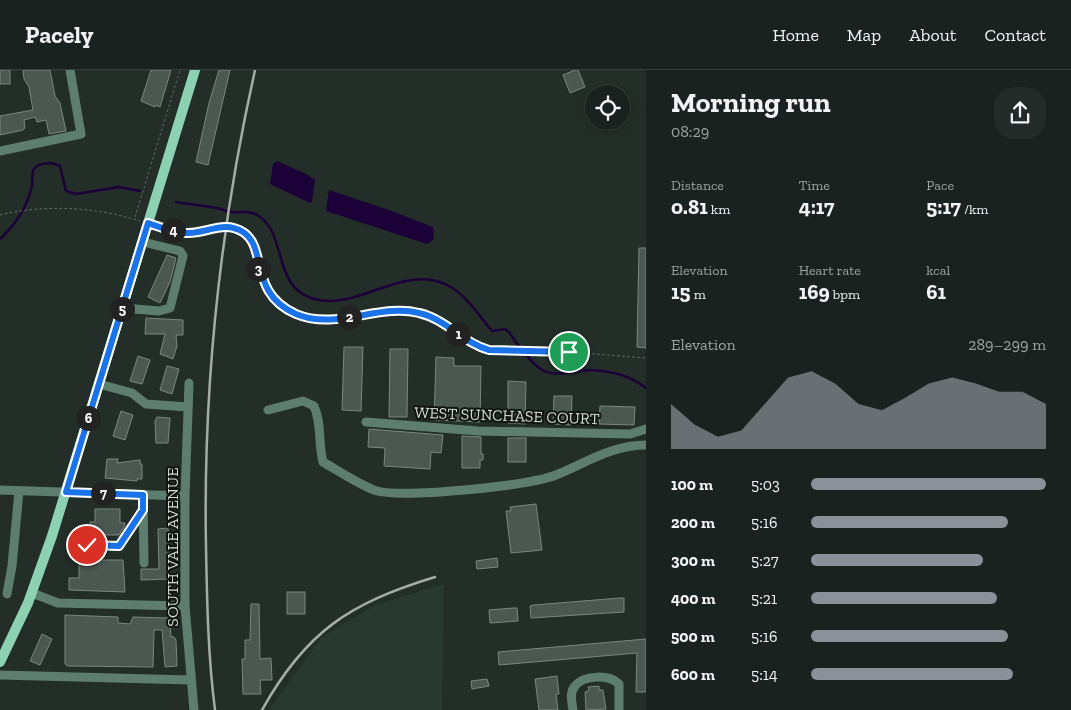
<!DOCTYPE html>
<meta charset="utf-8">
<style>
:root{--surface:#1a221f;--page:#232a28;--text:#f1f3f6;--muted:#9fa4a4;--line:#383f3d;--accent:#8c9099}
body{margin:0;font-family:"Zilla Slab",serif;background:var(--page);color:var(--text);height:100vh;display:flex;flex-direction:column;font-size:19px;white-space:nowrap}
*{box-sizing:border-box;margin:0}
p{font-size:16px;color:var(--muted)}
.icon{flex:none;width:28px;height:28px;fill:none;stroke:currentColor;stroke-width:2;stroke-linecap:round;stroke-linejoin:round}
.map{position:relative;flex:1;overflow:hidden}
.panel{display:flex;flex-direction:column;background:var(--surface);width:425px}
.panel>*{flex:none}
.fabs{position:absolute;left:585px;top:15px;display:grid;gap:10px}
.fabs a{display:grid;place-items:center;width:45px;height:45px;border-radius:50%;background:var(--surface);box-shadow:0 2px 12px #0003,0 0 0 1px var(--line);font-size:25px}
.pin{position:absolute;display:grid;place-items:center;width:42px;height:42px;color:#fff;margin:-21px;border:2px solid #fff;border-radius:50%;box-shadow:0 1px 5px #0007}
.km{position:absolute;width:25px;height:25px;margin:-12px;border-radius:50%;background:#222;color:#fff;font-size:14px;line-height:25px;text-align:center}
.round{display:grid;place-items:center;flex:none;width:52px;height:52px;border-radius:20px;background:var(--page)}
.summary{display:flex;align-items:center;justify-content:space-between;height:85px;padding:0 25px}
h1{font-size:28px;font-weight:700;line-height:38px}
.figures{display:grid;grid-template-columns:repeat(3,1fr);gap:8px;height:85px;padding:5px 25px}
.figures div{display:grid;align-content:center}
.figures b{font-size:21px;font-weight:700}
.figures small{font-size:14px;font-weight:400}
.figures p{font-size:14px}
.chart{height:140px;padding:10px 25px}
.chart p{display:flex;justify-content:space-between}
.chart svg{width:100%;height:90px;margin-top:5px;fill:var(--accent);opacity:.7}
ul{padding:0 25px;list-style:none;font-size:16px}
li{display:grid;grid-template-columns:80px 60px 1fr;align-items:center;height:38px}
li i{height:12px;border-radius:6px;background:var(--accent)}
header{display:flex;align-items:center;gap:30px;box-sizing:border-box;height:70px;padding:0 25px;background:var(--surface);border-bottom:1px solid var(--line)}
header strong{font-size:24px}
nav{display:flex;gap:28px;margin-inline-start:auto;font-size:18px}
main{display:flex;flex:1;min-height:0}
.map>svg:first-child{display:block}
</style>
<header>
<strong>Pacely</strong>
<nav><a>Home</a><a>Map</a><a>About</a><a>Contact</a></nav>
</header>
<main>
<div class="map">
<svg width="646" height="640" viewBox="0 0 646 640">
<rect width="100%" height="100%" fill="#232e29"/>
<path fill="#283931" d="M444 514 442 640H269L322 567 375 535Z"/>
<g fill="#1c0138">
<path d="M277 91 306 104 315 110 312 132 310 133 270 114 273 94Z"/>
<path d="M329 120 389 140 433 157 434 169 427 174 326 141Z"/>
</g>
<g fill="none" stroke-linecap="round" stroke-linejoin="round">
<g stroke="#1c0138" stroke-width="2.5">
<path d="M176 132C190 134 203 136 217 138 222 139 227 142 232 142 241 143 248 140 257 145 288 162 271 217 314 229 359 241 403 193 447 215 466 224 479 246 492 261L505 259 509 262C516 273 531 293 542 300 557 308 576 300 592 300 611 301 631 306 646 318"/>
<path d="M0 169C15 155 28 136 32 115 33 110 31 104 34 99 39 92 53 92 60 96L66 121 76 124 119 117 140 121"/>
</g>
</g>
<g fill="#4b5751" stroke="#7a8680">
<rect x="0" y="0" width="10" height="14"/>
<path d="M23 0H50L55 26 60 33 66 61 49 64 46 50 37 52 35 47 24 50 25 58 23 60 0 65V46L33 40 29 17 24 9Z"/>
<path d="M151 0H171L160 37 155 35V37L141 31Z"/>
<path d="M219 0H230L208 95 196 92 209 33Z"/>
<path d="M575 0H578L585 17 570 23 563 5Z"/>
<path d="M639 178H646V278L637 277Z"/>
<path d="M167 185 176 188 170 212 160 233 148 227Z"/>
<path d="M146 248 183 250V265H176L177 276 173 289 160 284 165 264H145Z"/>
<path d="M344 277H363L361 341 342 340Z"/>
<path d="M390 279H408L407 347H389Z"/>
<path d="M138 286 150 290 142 314 130 311Z"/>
<path d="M436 287 454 288V296H481L480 352 434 350Z"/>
<path d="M167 296 179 299 172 324 160 320Z"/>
<path d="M508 311 526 312 525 354 508 353Z"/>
<path d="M554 326H572L571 355 553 354Z"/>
<path d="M600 336 635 337 634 355 599 354Z"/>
<path d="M121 341 133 345 125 370 113 366Z"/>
<path d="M157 347 170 348 168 373H156L155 351Z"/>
<path d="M369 359 443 365 441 383 431 382 430 399 384 396 385 378 368 377Z"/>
<path d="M462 366 481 367V384H483V390H480V398H462Z"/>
<rect x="508" y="368" width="18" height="24"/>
<path d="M107 389H118L117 393 140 390V394H142V409H137V411L105 408Z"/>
<path d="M536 434 542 480 511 483 506 441H511L510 437Z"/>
<path d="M95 439H120V453H125L124 457 119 465H90V452H95Z"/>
<path d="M168 458 170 509 141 510V499H159L158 459Z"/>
<path d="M497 488 498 497 477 499 476 491Z"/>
<path d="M89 490H123L125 522 69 520V508H79V492H89Z"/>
<rect x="287" y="522" width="18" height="22"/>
<path d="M620 528H624V542L531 548 530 536 534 535Z"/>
<path d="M251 534H259L260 589 271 588 272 610H260L261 624H243L242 589H245V570H250Z"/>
<path d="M513 538H517L518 551 490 553 489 540Z"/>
<path d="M65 545 118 547V553L130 554 133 547 170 548 171 567H174L176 570 177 596 165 597 162 560H154L153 597 68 596 65 594Z"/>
<path d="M42 564 52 569 40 595 30 591Z"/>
<path d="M646 569V622H636L637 583 499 595 498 582Z"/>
<path d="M557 606 559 624H556L558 640H539L535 609Z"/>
<path d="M487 609 489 616 472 619 471 611Z"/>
<path d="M599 616V620H603L606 639 586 640 585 622 589 621 588 617Z"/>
</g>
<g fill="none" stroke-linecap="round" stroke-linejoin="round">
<g stroke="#656f6a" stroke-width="1" stroke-dasharray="2.5 2.5" stroke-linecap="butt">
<path d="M0 145C45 134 96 137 140 151"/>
<path d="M135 147 180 0"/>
<path d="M156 156C166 159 179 164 189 163 209 162 226 150 244 162 260 173 255 195 262 211 288 271 361 243 410 241 441 246 460 272 489 280L569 282 646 288"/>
</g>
<g stroke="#5d7e6e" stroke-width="9">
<path d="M0 81 81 64 70 0"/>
<path d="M123 238 159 241 170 238 183 186 180 181 143 172"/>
<path d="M189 313 185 426V536L194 640"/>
<path d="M99 314 132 323 146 334 188 337"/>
<path d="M268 340 303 331 314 336C322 354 318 373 323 392 337 400 363 417 377 421 406 428 528 416 556 405 586 393 612 375 646 375"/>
<path d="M366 352 478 361 630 364 646 359"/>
<path d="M0 420 185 426"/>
<path d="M143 425 144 493"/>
<path d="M87 475 119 476 143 440"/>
<path d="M32 523 58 533 185 536"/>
<path d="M7 524 12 496 19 421"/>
<path d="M0 605 191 610"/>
<path d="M573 640C572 632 569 623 575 616 584 605 609 604 619 614V640"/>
</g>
<path stroke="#8cd1b1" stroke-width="10" d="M0 592 28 533 52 466 195 0"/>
<g stroke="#a4aca8" stroke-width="2.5">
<path d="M215 640C208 586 207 532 206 477 203 317 220 157 255 0"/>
<path d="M262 640C306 561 350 533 435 507"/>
</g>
</g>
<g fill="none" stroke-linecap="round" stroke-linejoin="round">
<g stroke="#fff" stroke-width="10">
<path id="route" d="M87 475 119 476 143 440V425L66 422 148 153C160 157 176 164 188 163 208 163 224 150 243 162 268 178 248 223 296 244 336 261 379 233 419 243 446 249 463 273 489 280L569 282"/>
</g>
<use href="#route" stroke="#1a73e8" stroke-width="6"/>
</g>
<g text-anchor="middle" stroke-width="4" stroke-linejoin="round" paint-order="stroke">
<g font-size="16" fill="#d4dbd7" stroke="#101512">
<text transform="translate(507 345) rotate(2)" y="6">WEST SUNCHASE COURT</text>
<text transform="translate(172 477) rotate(-90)" y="6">SOUTH VALE AVENUE</text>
</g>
</g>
</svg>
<div class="fabs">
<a><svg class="icon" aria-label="locate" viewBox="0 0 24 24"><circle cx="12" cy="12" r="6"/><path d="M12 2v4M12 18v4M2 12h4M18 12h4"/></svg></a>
</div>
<div class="pin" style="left:569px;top:282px;background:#1e9e55"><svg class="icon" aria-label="arrive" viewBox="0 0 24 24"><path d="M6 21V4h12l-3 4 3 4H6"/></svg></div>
<div class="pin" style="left:87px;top:475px;background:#d93025"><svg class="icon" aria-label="check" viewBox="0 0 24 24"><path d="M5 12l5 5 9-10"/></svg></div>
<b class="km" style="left:458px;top:264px">1</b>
<b class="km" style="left:349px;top:247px">2</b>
<b class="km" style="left:258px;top:199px">3</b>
<b class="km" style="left:173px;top:160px">4</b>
<b class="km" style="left:122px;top:239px">5</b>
<b class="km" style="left:88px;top:348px">6</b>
<b class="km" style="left:103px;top:423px">7</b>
</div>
<section class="panel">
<div class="summary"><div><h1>Morning run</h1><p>08:29</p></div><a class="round"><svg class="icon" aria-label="share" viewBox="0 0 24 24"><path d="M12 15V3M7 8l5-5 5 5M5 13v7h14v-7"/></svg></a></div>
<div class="figures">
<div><p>Distance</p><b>0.81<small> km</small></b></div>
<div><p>Time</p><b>4:17</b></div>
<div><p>Pace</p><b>5:17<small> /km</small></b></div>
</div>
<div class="figures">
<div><p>Elevation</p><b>15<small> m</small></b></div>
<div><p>Heart rate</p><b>169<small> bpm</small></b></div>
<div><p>kcal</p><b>61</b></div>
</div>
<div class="chart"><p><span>Elevation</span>289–299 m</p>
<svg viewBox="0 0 160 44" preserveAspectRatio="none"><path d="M0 44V22L10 32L20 38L30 35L40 22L50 9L60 6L70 12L80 22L90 25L100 19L110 12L120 9L130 12L140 16L150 16L160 22V44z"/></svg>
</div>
<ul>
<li><b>100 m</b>5:03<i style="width:100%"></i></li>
<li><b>200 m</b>5:16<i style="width:84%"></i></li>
<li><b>300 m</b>5:27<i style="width:73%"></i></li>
<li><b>400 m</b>5:21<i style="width:79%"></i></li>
<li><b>500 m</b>5:16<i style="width:84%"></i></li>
<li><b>600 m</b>5:14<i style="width:86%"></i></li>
</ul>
</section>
</main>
